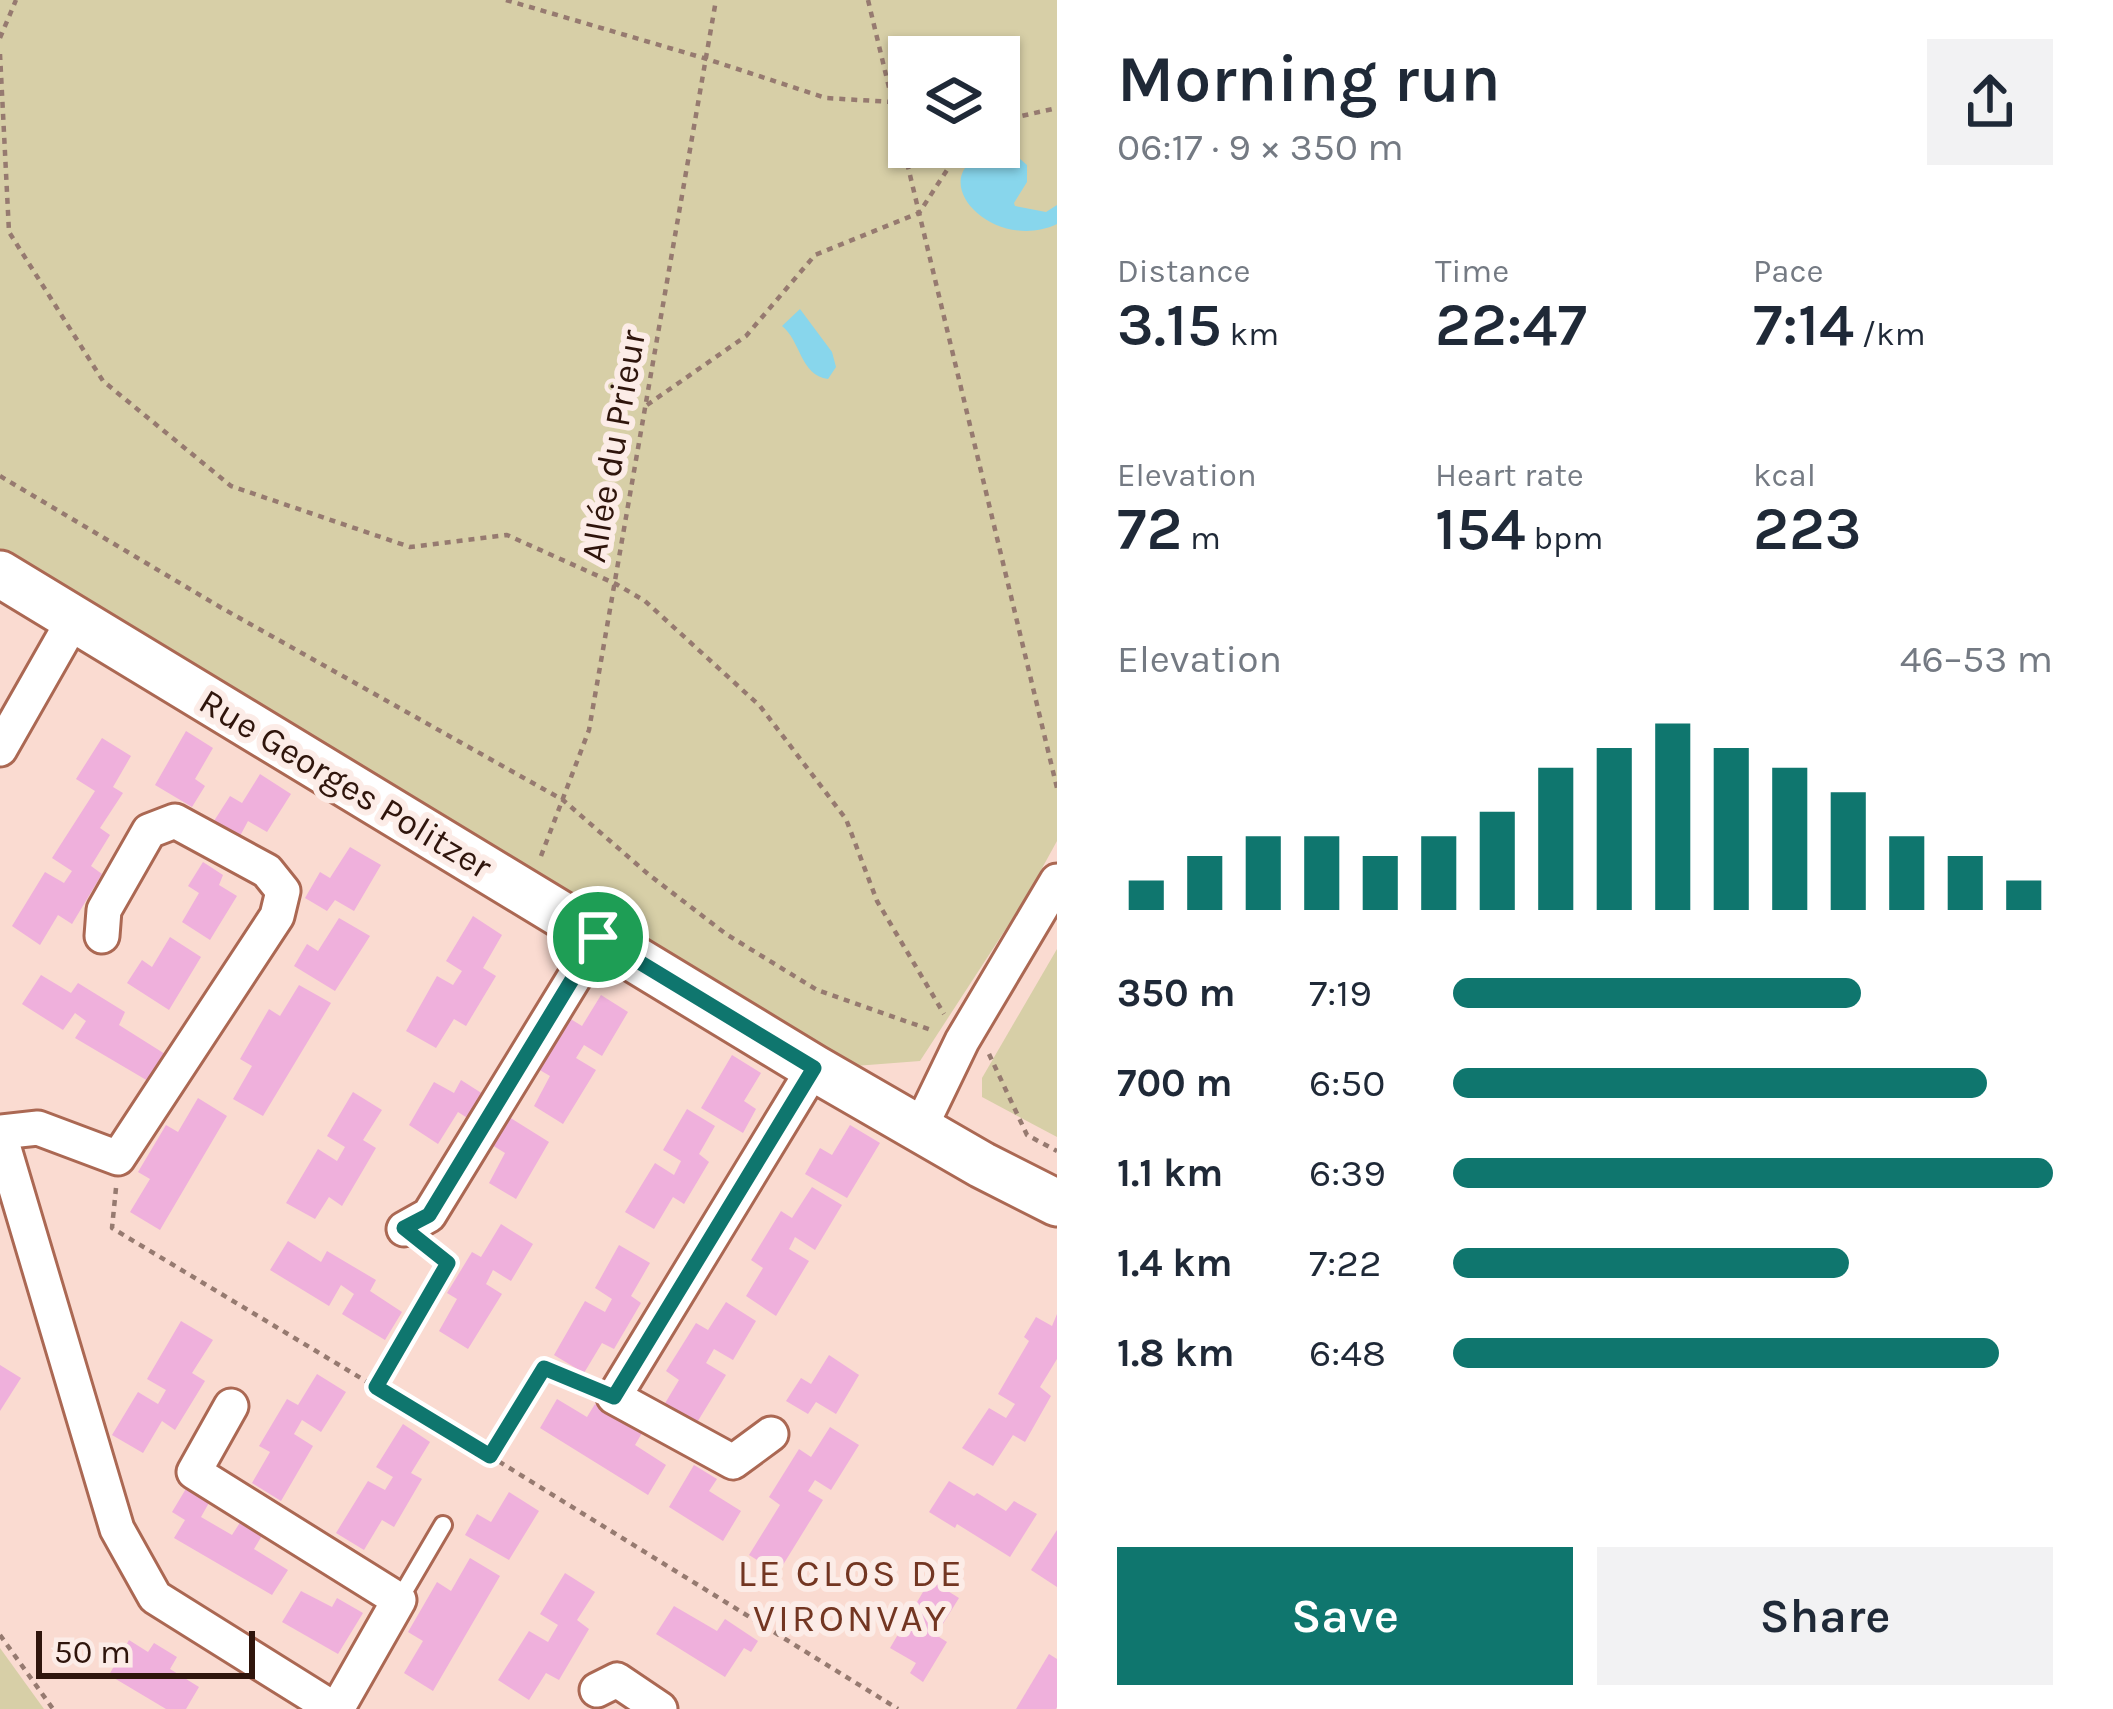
<!DOCTYPE html>
<meta charset="utf-8">
<style>
:root{--surface:#fff;--page:#f2f2f3;--text:#1f2937;--muted:#747a83;--accent:#0f766e}
body{margin:0;font-family:Karla,sans-serif;background:var(--page);color:var(--text);height:100vh;display:flex;flex-direction:column;font-size:45px;white-space:nowrap}
*{box-sizing:border-box;margin:0}
p{font-size:39px;color:var(--muted)}
.icon{flex:none;width:66px;height:66px;fill:none;stroke:currentColor;stroke-width:2;stroke-linecap:round;stroke-linejoin:round}
.map{position:relative;flex:1;overflow:hidden}
.sheet{display:flex;flex-direction:column;background:var(--surface);width:1056px}
.sheet>*{flex:none}
.buttons{position:absolute;left:888px;top:36px;display:grid;gap:24px}
.buttons a{display:grid;place-items:center;width:132px;height:132px;border-radius:0px;background:var(--surface);box-shadow:0 3px 9px #0004;font-size:60px}
.scale{position:absolute;left:36px;bottom:30px;width:219px;box-sizing:border-box;padding-left:12px;border:6px solid #2f150c;border-top:0;font-size:33px;line-height:42px;white-space:nowrap;color:#2f150c;-webkit-text-stroke:9px #fcece7;paint-order:stroke}
.pin{position:absolute;display:grid;place-items:center;width:102px;height:102px;color:#fff;margin:-51px;border:6px solid #fff;border-radius:50%;box-shadow:0 3px 12px #0007}
.round{display:grid;place-items:center;flex:none;width:126px;height:126px;border-radius:0px;background:var(--page)}
.headline{display:flex;align-items:center;justify-content:space-between;height:204px;padding:0 60px}
h1{font-size:66px;font-weight:600;line-height:90px}
.stats{display:grid;grid-template-columns:repeat(3,1fr);gap:18px;height:204px;padding:12px 60px}
.stats div{display:grid;align-content:center}
.stats b{font-size:60px;font-weight:600}
.stats small{font-size:33px;font-weight:400}
.stats p{font-size:33px}
.chart{height:336px;padding:24px 60px}
.chart p{display:flex;justify-content:space-between}
.chart svg{width:100%;height:216px;margin-top:12px;stroke:var(--accent);stroke-width:6}
.action{display:flex;gap:24px;margin-top:auto;padding:24px 60px}
.action a{flex:1;height:138px;border-radius:0px;background:var(--accent);color:#fff;font-size:48px;font-weight:600;line-height:138px;text-align:center}
.action a+a{background:var(--page);color:var(--text)}
ul{padding:0 60px;list-style:none;font-size:39px}
li{display:grid;grid-template-columns:192px 144px 1fr;align-items:center;height:90px}
li i{height:30px;border-radius:15px;background:var(--accent)}
main{display:flex;flex:1;min-height:0}
.map>svg:first-child{display:block}
</style>
<main>
<div class="map">
<svg width="1057" height="1709" viewBox="0 0 1057 1709">
<rect width="100%" height="100%" fill="#fadbd1"/>
<g fill="#d7cfa7" fill-rule="evenodd">
<path d="M0 0H1057V841L1024 901 920 1061 842 1067 0 591ZM909 57H999V147H909Z"/>
<path d="M1057 949V1137L982 1097V1078Z"/>
<path d="M0 1648 44 1709H0Z"/>
</g>
<g fill="#88d6ec">
<path d="M993 150 1012 152 1027 165V182L1014 203 1015 206 1046 212 1057 205V224C992 255 916 174 993 150Z"/>
<path d="M800 309 832 352 836 367 828 379C800 375 801 341 782 326Z"/>
</g>
<g fill="#efb0dc">
<path d="M186 731 213 748 195 779 205 786 192 807 155 785Z"/>
<path d="M102 738 131 756 113 787 123 793 100 828 110 835 91 866 102 874 72 924 58 915 40 945 12 926 45 872 64 883 72 871 52 858 95 791 76 779Z"/>
<path d="M260 774 291 794 267 832 248 821 240 836 214 821 230 796 242 803Z"/>
<path d="M350 847 381 865 354 911 335 900 327 911 305 898 320 872 330 878Z"/>
<path d="M203 862 223 875 219 885 237 896 210 940 182 922 199 893 188 886Z"/>
<path d="M473 916 502 935 483 968 496 976 466 1026 454 1019 436 1048 406 1031 437 976 453 985 462 971 446 961Z"/>
<path d="M339 918 370 936 335 991 294 966 307 944 318 951Z"/>
<path d="M170 937 201 957 169 1010 127 983 142 960 152 967Z"/>
<path d="M41 975 71 993 78 983 125 1012 119 1025 165 1054 148 1081 75 1038 86 1021 75 1013 63 1030 22 1004Z"/>
<path d="M299 985 331 1003 263 1116 233 1099 252 1066 240 1059 269 1009 280 1016Z"/>
<path d="M601 995 628 1012 602 1056 584 1045 576 1058 596 1070 563 1124 534 1106 550 1076 538 1069 569 1018 582 1026Z"/>
<path d="M732 1055 761 1073 744 1101 756 1109 743 1133 701 1108Z"/>
<path d="M461 1080 483 1094 469 1119 458 1112 438 1144 409 1125 434 1082 454 1093Z"/>
<path d="M353 1092 382 1110 363 1140 376 1148 342 1206 329 1197 315 1219 286 1203 318 1149 337 1161 345 1147 327 1136Z"/>
<path d="M198 1098 227 1116 160 1230 130 1212 150 1179 138 1172 166 1125 178 1132Z"/>
<path d="M687 1109 715 1126 699 1154 709 1162 684 1204 673 1197 654 1229 625 1212 655 1163 674 1175 681 1161 663 1150Z"/>
<path d="M509 1117 549 1142 516 1199 489 1183 505 1153 492 1145Z"/>
<path d="M850 1125 880 1143 847 1198 805 1174 820 1148 832 1155Z"/>
<path d="M812 1187 842 1205 815 1250 795 1237 789 1249 809 1261 776 1316 746 1296 763 1268 751 1260 781 1211 792 1218Z"/>
<path d="M501 1224 533 1244 511 1281 493 1270 486 1284 502 1294 468 1349 439 1331 457 1299 447 1293 472 1252 481 1257Z"/>
<path d="M288 1241 321 1262 327 1251 376 1280 370 1291 402 1312 385 1340 342 1314 354 1294 341 1285 329 1306 270 1270Z"/>
<path d="M619 1245 650 1263 631 1296 641 1303 614 1349 602 1343 584 1373 554 1355 585 1301 605 1312 612 1299 595 1288Z"/>
<path d="M726 1302 756 1321 733 1360 714 1349 706 1363 726 1375 693 1429 661 1410 679 1380 666 1371 696 1323 708 1330Z"/>
<path d="M1057 1314V1359L1040 1387 1051 1396 1025 1442 1013 1435 993 1466 962 1448 989 1408 1006 1418 1015 1404 998 1394 1029 1341 1024 1337 1036 1317 1052 1326Z"/>
<path d="M181 1321 213 1340 192 1373 205 1381 175 1430 162 1421 143 1453 112 1435 138 1392 158 1404 166 1390 147 1379Z"/>
<path d="M829 1355 859 1375 836 1414 816 1402 808 1414 786 1401 801 1378 811 1384Z"/>
<path d="M0 1365 21 1378 0 1411Z"/>
<path d="M317 1374 346 1392 321 1432 302 1420 294 1434 313 1446 281 1501 252 1483 270 1452 259 1446 287 1399 298 1405Z"/>
<path d="M557 1399 587 1417 595 1404 642 1433 635 1445 666 1465 648 1495 540 1428Z"/>
<path d="M403 1424 430 1442 411 1473 422 1479 394 1527 382 1520 364 1550 336 1533 368 1481 385 1490 393 1477 376 1467Z"/>
<path d="M830 1427 859 1445 831 1490 815 1480 808 1491 823 1500 778 1573 749 1555 780 1505 769 1497 799 1449 811 1457Z"/>
<path d="M694 1465 717 1479 709 1491 741 1511 723 1541 669 1507Z"/>
<path d="M949 1481 974 1496 977 1493 1006 1511 1014 1501 1037 1514 1010 1557 957 1524 955 1528 929 1512Z"/>
<path d="M187 1487 210 1501 201 1517 232 1535 241 1521 263 1534 254 1549 288 1570 272 1595 174 1538 185 1520 172 1512Z"/>
<path d="M509 1492 539 1511 509 1560 465 1535 477 1514 491 1522Z"/>
<path d="M1057 1530V1587L1031 1570Z"/>
<path d="M470 1558 500 1576 433 1691 404 1673 423 1641 408 1632 437 1582 451 1591Z"/>
<path d="M565 1573 595 1592 577 1620 589 1629 559 1680 546 1673 529 1700 498 1680 529 1631 548 1642 558 1625 540 1614Z"/>
<path d="M930 1580 959 1598 936 1635 947 1642 923 1682 910 1673 916 1663 890 1648Z"/>
<path d="M301 1591 332 1607 337 1598 363 1613 338 1654 282 1622Z"/>
<path d="M674 1606 717 1631 725 1619 758 1641 751 1652 744 1648 725 1677 656 1634Z"/>
<path d="M129 1640 148 1652 154 1643 177 1657 170 1669 199 1687 186 1709H166L109 1675Z"/>
<path d="M1049 1654 1057 1659V1707L1056 1709H1016Z"/>
</g>
<g fill="none" stroke-linecap="round" stroke-linejoin="round">
<g stroke="#ab6853" stroke-width="22">
<path id="lane" d="M399 1600 443 1525"/>
</g>
<g stroke="#ab6853" stroke-width="39">
<g id="street">
<path d="M0 749 74 619"/>
<path d="M920 1128 962 1041 1057 881"/>
<path d="M0 1132 38 1128 118 1158 277 916 283 891 267 871 175 821 149 831 104 910 102 936"/>
<path d="M0 1135 117 1529 155 1597 334 1709"/>
<path d="M404 1229 429 1215 599 937"/>
<path d="M231 1406 194 1472 399 1600 337 1709"/>
<path d="M771 1434 733 1462 614 1397 814 1068"/>
<path d="M597 1690 617 1680 660 1709"/>
</g>
</g>
<g stroke="#ab6853" stroke-width="51">
<path id="secondary" d="M0 574 814 1068 982 1165 1057 1203"/>
</g>
<g stroke="#967a70" stroke-width="4.5" stroke-dasharray="6 6" stroke-linecap="butt">
<path d="M506 0 707 59 826 98 892 102 909 107"/>
<path d="M868 0 1057 788"/>
<path d="M0 38 16 0"/>
<path d="M0 54 9 232 103 381 231 486 410 547 507 535 616 584 645 601 760 706 846 819 877 901 944 1014"/>
<path d="M999 121 1057 108"/>
<path d="M647 405 746 336 815 255 919 213 962 147"/>
<path d="M0 476 220 607 563 800 648 874 726 934 817 990 931 1030"/>
<path d="M541 856 589 730 716 0"/>
<path d="M989 1054 1027 1135 1057 1151"/>
<path d="M116 1188 112 1228 490 1456 898 1709"/>
<path d="M376 1386 448 1263 432 1251"/>
<path d="M490 1456 544 1368 587 1386"/>
<path d="M0 1635 53 1709"/>
</g>
<use href="#lane" stroke="#fff" stroke-width="16"/>
<use href="#street" stroke="#fff" stroke-width="33"/>
<use href="#secondary" stroke="#fff" stroke-width="45"/>
</g>
<g fill="none" stroke-linecap="round" stroke-linejoin="round">
<g stroke="#fff" stroke-width="24">
<path id="route" d="M598 937 814 1068 614 1397 544 1368 490 1456 376 1387 448 1263 404 1228 429 1215Z"/>
</g>
<use href="#route" stroke="#0f766e" stroke-width="15"/>
</g>
<g text-anchor="middle" stroke-width="12" stroke-linejoin="round" paint-order="stroke">
<g font-size="36" fill="#2f150c" stroke="#fcece7">
<text transform="translate(612 446) rotate(-80)" y="13">Allée du Prieur</text>
<text transform="translate(346 783) rotate(31)" y="13">Rue Georges Politzer</text>
</g>
<g font-size="39" letter-spacing="3" fill="#733622" stroke="#fcece7">
<text x="851" y="1586">LE CLOS DE<tspan x="851" dy="45">VIRONVAY</tspan></text>
</g>
</g>
</svg>
<div class="buttons">
<a><svg class="icon" aria-label="layers" viewBox="0 0 24 24"><path d="M12 4l9 5-9 5-9-5zM3 14l9 5 9-5"/></svg></a>
</div>
<div class="scale">50 m</div>
<div class="pin" style="left:598px;top:937px;background:#1e9e55"><svg class="icon" aria-label="arrive" viewBox="0 0 24 24"><path d="M6 21V4h12l-3 4 3 4H6"/></svg></div>
</div>
<section class="sheet">
<div class="headline"><div><h1>Morning run</h1><p>06:17 · 9 × 350 m</p></div><a class="round"><svg class="icon" aria-label="share" viewBox="0 0 24 24"><path d="M12 15V3M7 8l5-5 5 5M5 13v7h14v-7"/></svg></a></div>
<div class="stats">
<div><p>Distance</p><b>3.15<small> km</small></b></div>
<div><p>Time</p><b>22:47</b></div>
<div><p>Pace</p><b>7:14<small> /km</small></b></div>
</div>
<div class="stats">
<div><p>Elevation</p><b>72<small> m</small></b></div>
<div><p>Heart rate</p><b>154<small> bpm</small></b></div>
<div><p>kcal</p><b>223</b></div>
</div>
<div class="chart"><p><span>Elevation</span>46–53 m</p>
<svg viewBox="0 0 160 44" preserveAspectRatio="none"><path d="M5 44V38M15 44V33M25 44V29M35 44V29M45 44V33M55 44V29M65 44V24M75 44V15M85 44V11M95 44V6M105 44V11M115 44V15M125 44V20M135 44V29M145 44V33M155 44V38"/></svg>
</div>
<ul>
<li><b>350 m</b>7:19<i style="width:68%"></i></li>
<li><b>700 m</b>6:50<i style="width:89%"></i></li>
<li><b>1.1 km</b>6:39<i style="width:100%"></i></li>
<li><b>1.4 km</b>7:22<i style="width:66%"></i></li>
<li><b>1.8 km</b>6:48<i style="width:91%"></i></li>
</ul>
<div class="action"><a>Save</a><a>Share</a></div>
</section>
</main>
